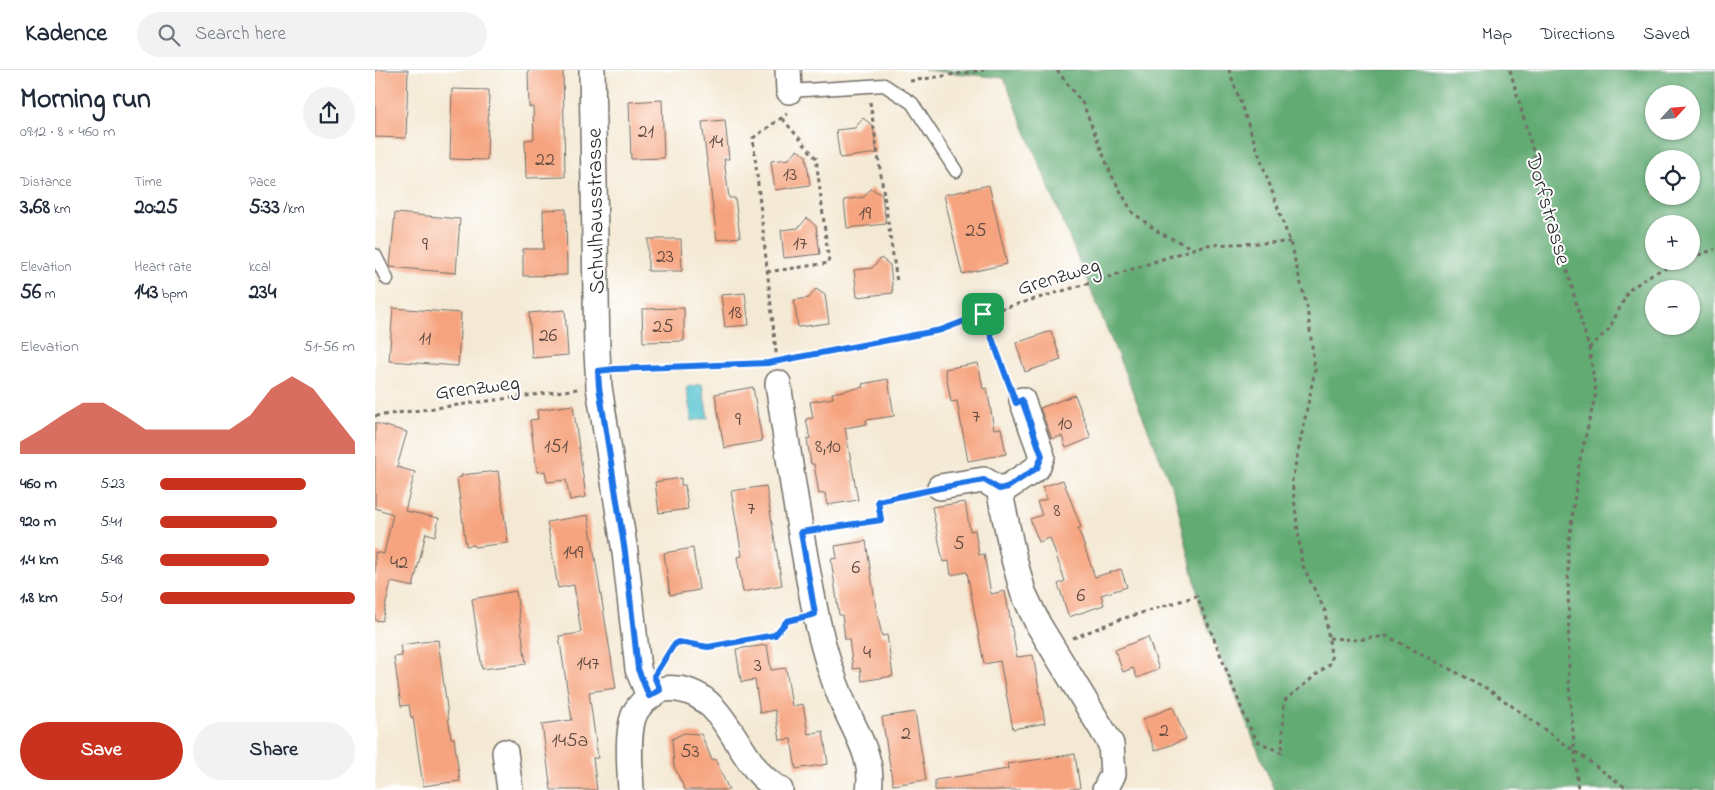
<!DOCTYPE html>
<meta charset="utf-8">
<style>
:root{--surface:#fff;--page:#f2f2f3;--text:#1f2937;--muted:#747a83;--line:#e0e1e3;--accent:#c8321e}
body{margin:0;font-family:"Indie Flower",sans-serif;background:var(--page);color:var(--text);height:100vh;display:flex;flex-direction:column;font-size:19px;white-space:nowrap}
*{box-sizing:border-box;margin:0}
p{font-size:16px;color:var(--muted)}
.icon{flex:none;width:28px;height:28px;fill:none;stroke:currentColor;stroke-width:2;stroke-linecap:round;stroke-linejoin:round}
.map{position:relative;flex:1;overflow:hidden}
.panel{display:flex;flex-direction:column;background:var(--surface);width:375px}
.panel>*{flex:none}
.needle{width:32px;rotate:64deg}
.tools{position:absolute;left:1270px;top:15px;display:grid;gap:10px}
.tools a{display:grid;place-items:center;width:55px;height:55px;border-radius:50%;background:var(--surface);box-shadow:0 1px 4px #0004;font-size:25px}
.pin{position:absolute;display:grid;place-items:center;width:42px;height:42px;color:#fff;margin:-21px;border-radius:10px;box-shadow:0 2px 8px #0006}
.round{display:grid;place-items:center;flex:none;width:52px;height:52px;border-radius:26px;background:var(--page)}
.headline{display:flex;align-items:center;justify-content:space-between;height:85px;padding:0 20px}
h1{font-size:28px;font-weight:700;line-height:38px}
.figures{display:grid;grid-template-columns:repeat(3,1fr);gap:8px;height:85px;padding:5px 20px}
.figures div{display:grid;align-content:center}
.figures b{font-size:21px;font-weight:700}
.figures small{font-size:14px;font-weight:400}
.figures p{font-size:14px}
.chart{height:140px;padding:10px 20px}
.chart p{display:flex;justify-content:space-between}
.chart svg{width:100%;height:90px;margin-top:5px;fill:var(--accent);opacity:.7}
.action{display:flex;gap:10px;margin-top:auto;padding:10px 20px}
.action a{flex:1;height:58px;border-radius:30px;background:var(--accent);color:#fff;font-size:20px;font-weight:700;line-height:58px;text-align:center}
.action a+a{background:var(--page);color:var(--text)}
ul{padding:0 20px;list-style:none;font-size:16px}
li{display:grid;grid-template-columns:80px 60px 1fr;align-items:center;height:38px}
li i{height:12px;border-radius:6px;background:var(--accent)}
header{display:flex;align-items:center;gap:30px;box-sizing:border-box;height:70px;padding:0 25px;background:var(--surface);border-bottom:1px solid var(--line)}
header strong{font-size:24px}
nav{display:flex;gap:28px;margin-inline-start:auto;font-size:18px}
.search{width:350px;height:45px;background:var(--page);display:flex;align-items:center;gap:12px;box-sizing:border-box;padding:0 18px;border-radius:28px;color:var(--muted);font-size:19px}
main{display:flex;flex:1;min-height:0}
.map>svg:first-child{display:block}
</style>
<header>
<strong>Kadence</strong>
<div class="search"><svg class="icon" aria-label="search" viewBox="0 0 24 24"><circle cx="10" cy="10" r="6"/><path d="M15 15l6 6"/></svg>Search here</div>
<nav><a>Map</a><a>Directions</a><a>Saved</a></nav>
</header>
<main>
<section class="panel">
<div class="headline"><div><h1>Morning run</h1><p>09:12 · 8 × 460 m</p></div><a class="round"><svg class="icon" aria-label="share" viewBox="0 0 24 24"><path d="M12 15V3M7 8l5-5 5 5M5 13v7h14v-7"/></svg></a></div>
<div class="figures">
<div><p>Distance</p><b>3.68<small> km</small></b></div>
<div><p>Time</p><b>20:25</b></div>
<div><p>Pace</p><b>5:33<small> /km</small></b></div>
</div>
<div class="figures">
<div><p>Elevation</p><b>56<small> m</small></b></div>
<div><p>Heart rate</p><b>143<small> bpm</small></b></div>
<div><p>kcal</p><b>234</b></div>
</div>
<div class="chart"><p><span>Elevation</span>51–56 m</p>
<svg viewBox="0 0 160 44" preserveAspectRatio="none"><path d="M0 44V38L10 32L20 25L30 19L40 19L50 25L60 32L70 32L80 32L90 32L100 32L110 25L120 12L130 6L140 12L150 25L160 38V44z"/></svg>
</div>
<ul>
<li><b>460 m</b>5:23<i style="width:75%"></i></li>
<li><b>920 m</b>5:41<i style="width:60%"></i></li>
<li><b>1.4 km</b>5:48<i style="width:56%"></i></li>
<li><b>1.8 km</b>5:01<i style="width:100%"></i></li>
</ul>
<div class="action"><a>Save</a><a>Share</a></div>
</section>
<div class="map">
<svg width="1340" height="720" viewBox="0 0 1340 720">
<rect width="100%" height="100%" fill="#fff"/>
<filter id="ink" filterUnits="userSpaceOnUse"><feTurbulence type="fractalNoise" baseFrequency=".02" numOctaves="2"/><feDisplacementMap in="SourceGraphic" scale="10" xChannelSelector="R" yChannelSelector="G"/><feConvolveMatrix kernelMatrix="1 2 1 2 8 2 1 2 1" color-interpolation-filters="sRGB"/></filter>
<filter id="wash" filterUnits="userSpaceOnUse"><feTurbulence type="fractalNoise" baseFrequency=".0096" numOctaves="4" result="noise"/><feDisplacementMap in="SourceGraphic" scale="20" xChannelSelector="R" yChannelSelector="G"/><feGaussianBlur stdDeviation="1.12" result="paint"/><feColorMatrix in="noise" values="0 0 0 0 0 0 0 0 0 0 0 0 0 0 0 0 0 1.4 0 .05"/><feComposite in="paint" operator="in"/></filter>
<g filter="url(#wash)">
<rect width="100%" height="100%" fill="#f4e9d4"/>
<path fill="#62ab73" stroke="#466b4f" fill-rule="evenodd" d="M549 0H1340V720H899L827 542 800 425 629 8ZM1279 24H1316V61H1279ZM1279 89H1316V126H1279ZM1279 154H1316V191H1279ZM1279 219H1316V256H1279Z"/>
<path fill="#57c3d0" stroke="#41777e" d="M327 314 333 348 317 351 311 317Z"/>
<g id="blocks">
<g fill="#f6a47f">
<path d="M0 0H33L31 68 0 67Z"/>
<path d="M153 0H188L190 107 151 108 150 70 159 69 158 37H154Z"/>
<path d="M77 19 114 20 112 90 75 89Z"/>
<path d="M287 30 289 88 256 89 254 32Z"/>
<path d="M488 48 498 56 502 83 465 88 461 60 480 58Z"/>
<path d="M350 50 354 89H349L354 128H360L365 167 342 170 327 52Z"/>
<path d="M422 80 431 86 435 115 400 120 396 91 414 89Z"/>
<path d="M614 115 632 194 587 204 569 125Z"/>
<path d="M496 118 507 125 511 154 472 158 469 130 489 127Z"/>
<path d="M191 139 192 205 148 206V179H169L168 140Z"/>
<path d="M20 143 85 149 81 203 15 197Z"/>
<path d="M432 148 441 156 445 184 409 188 406 160 423 158Z"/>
<path d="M273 169H306L307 201H273Z"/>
<path d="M506 188 515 195 518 223 482 227 479 200 497 198Z"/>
<path d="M441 219 450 225 454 253 423 257 419 230 434 228Z"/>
<path d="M370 223 374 255 350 257 346 225Z"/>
<path d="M18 238 86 243 83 296 14 291Z"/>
<path d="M309 238V271L268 272 267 239Z"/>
<path d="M190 240 193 285 157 288 154 243Z"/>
<path d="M676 261 686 290 650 302 641 273Z"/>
<path d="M603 293 608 319 612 318 619 359 626 358 631 384 593 391 582 331 576 332 570 299Z"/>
<path d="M513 309 519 346 491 350 492 354 470 358 483 430 452 435 450 423 444 424 439 394H436L432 369 435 368 431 349 438 348 435 332 458 328 457 323 488 317 487 314Z"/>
<path d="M378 317 387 371 349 378 340 324Z"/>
<path d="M700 325 716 368 691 378 687 366 677 369 665 338Z"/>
<path d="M198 335 211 427 195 430 191 410 172 412 170 401 162 402 155 350 163 349 162 340Z"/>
<path d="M0 353 32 362 22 397 40 402 30 441 64 448 60 466 51 463 38 517 16 512 7 551 0 550V482L9 484 18 444 0 438Z"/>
<path d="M123 401 133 473 99 477V475L91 476 82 408 87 407 86 405Z"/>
<path d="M306 408V415H310L313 439 284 443 280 412Z"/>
<path d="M688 410 706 457 703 458 720 507 746 499 752 517 726 525 729 535 694 547 683 514 690 511 675 468 664 472 655 449 667 445 662 432 672 429 667 417Z"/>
<path d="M391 416 407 515 368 522 362 487 367 486 356 421Z"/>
<path d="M590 432 595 461 600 460 604 485 609 484 616 524 630 521 642 587 658 585 670 653 638 659 625 591 609 594 592 502 576 505 574 491 568 492 557 437Z"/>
<path d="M213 445 241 618 214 622 223 688H218L222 720H176L167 654 197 650 184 566 206 563 199 515 183 518 172 452Z"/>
<path d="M491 471 501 538 507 566 512 565 518 606 487 611 485 598 478 599 474 569H470L467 545H464L456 489 462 488 460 476Z"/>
<path d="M318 478 324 520 295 525 289 483Z"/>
<path d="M141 521 151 594 107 599 97 529Z"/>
<path d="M773 567 784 599 762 608 758 598 748 602 740 580Z"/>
<path d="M63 570 76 668H79L85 711 48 716 38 647 36 648 34 635 26 636 19 587 27 586 25 575Z"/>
<path d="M392 575 396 600 411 598 417 636 428 634 433 664 448 661 453 694 421 699 416 669 405 670 400 640 385 643 380 610 366 612 361 579Z"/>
<path d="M798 637 811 669 780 681 768 649Z"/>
<path d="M540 642 551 710 518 715 507 647Z"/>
<path d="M309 663 326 664 337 690 340 689 354 720H310L299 696 297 669Z"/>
<path d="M700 684 705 718 689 720H560V710L633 699 632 694Z"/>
</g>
</g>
</g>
<g filter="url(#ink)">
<use href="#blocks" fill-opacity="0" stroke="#716e66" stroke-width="1"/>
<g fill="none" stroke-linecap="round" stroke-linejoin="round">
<g stroke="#716e66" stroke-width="15">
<g id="lane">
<path d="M414 21 509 15 537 33 581 101"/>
<path d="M0 185 12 209"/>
</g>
</g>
<g stroke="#716e66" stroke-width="28">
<g id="street">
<path d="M217 0 222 282 224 317 250 482 263 599 274 626"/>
<path d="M413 0 414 21"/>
<path d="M403 313C411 369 419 425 429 481 438 533 446 579 466 628 477 657 500 687 494 720"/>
<path d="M565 417 609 410 624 419 639 489 648 522 663 554 736 674 738 704 730 720"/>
<path d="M624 419 633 417 662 398 667 386 647 330"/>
<path d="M130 682 135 720"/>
<path d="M256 720C255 699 251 658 261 641 265 634 274 627 280 623 287 618 295 618 302 619 346 623 360 679 387 706 392 711 399 716 405 720"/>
</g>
</g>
<g stroke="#716e66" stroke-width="3" stroke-dasharray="4 4" stroke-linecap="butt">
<path d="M682 0 708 34 736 104 757 142 785 163 817 178"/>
<path d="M1135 0 1214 278 1221 323 1204 394 1193 479 1194 615 1203 720"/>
<path d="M535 11 609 0"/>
<path d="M495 32 522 212"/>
<path d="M1316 188 1340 179"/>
<path d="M392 202 454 193 441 88 406 47"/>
<path d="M608 244 633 312"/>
<path d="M1214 278 1234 259 1254 220 1277 204 1308 191"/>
<path d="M408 290 567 260 608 244 715 213 830 175 915 172"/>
<path d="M402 291 378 68 412 44"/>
<path d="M246 299 390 293"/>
<path d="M0 346 203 319"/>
<path d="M448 459 506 450 503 431 543 422"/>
<path d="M698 568 743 550 822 526 872 652 882 671 907 683 909 631 957 592 950 541 927 494 917 411 940 300 932 237 915 172 854 0"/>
<path d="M954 568 982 570 1012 566 1113 619 1254 720"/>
<path d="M285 595 298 576 303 573 333 577 400 565 412 551 420 549"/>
</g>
<use href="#lane" stroke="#fff" stroke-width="12"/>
<use href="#street" stroke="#fff" stroke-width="25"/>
</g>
</g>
<g fill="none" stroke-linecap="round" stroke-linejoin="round" filter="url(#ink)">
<g stroke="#fff" stroke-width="10">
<path id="route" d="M608 244 641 333 647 330 667 386 662 398 633 417 624 419 609 410 565 418 503 431 506 450 426 462 440 544 412 551 400 565 333 577 303 572 298 576 279 606 285 620 274 626 263 599 250 482 224 317 223 301 240 299 393 293 566 260Z"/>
</g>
<use href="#route" stroke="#1a73e8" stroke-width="6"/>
</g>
<g text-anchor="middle" stroke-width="4" stroke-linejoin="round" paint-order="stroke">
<g font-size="20" fill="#5e4940">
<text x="271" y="67">21</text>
<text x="341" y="77">14</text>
<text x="170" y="95">22</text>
<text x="415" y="110">13</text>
<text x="490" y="149">19</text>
<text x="601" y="166">25</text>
<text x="425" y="179">17</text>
<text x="50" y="180">9</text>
<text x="290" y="192">23</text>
<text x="360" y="248">18</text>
<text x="288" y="262">25</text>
<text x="173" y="271">26</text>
<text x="50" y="274">11</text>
<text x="601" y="352">7</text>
<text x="363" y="355">9</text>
<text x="690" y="359">10</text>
<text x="181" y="382">151</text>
<text x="453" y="382">8,10</text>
<text x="376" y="444">7</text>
<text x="682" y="446">8</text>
<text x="584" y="479">5</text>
<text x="198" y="488">149</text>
<text x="24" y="498">42</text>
<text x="481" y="503">6</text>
<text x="706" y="531">6</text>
<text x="492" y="588">4</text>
<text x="213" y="599">147</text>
<text x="383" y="601">3</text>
<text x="789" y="666">2</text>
<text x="531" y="669">2</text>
<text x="195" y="676">145a</text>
<text x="315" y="687">53</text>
</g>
<g font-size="22" fill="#2b2b2b" stroke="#fff">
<text transform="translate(1175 139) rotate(74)" y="8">Dorfstrasse</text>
<text transform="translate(219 141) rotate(-91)" y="8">Schulhausstrasse</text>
<text transform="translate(683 205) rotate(-17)" y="8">Grenzweg</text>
<text transform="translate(102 316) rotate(-7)" y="8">Grenzweg</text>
</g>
</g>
</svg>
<div class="tools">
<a><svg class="needle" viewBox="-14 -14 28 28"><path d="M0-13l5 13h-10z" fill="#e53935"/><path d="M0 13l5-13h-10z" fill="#747a83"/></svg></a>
<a><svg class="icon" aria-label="locate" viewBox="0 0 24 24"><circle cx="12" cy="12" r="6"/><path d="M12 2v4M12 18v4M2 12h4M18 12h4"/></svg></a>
<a>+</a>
<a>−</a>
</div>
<div class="pin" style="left:608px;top:244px;background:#1e9e55"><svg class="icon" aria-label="arrive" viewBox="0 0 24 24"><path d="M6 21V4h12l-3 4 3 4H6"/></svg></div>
</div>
</main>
